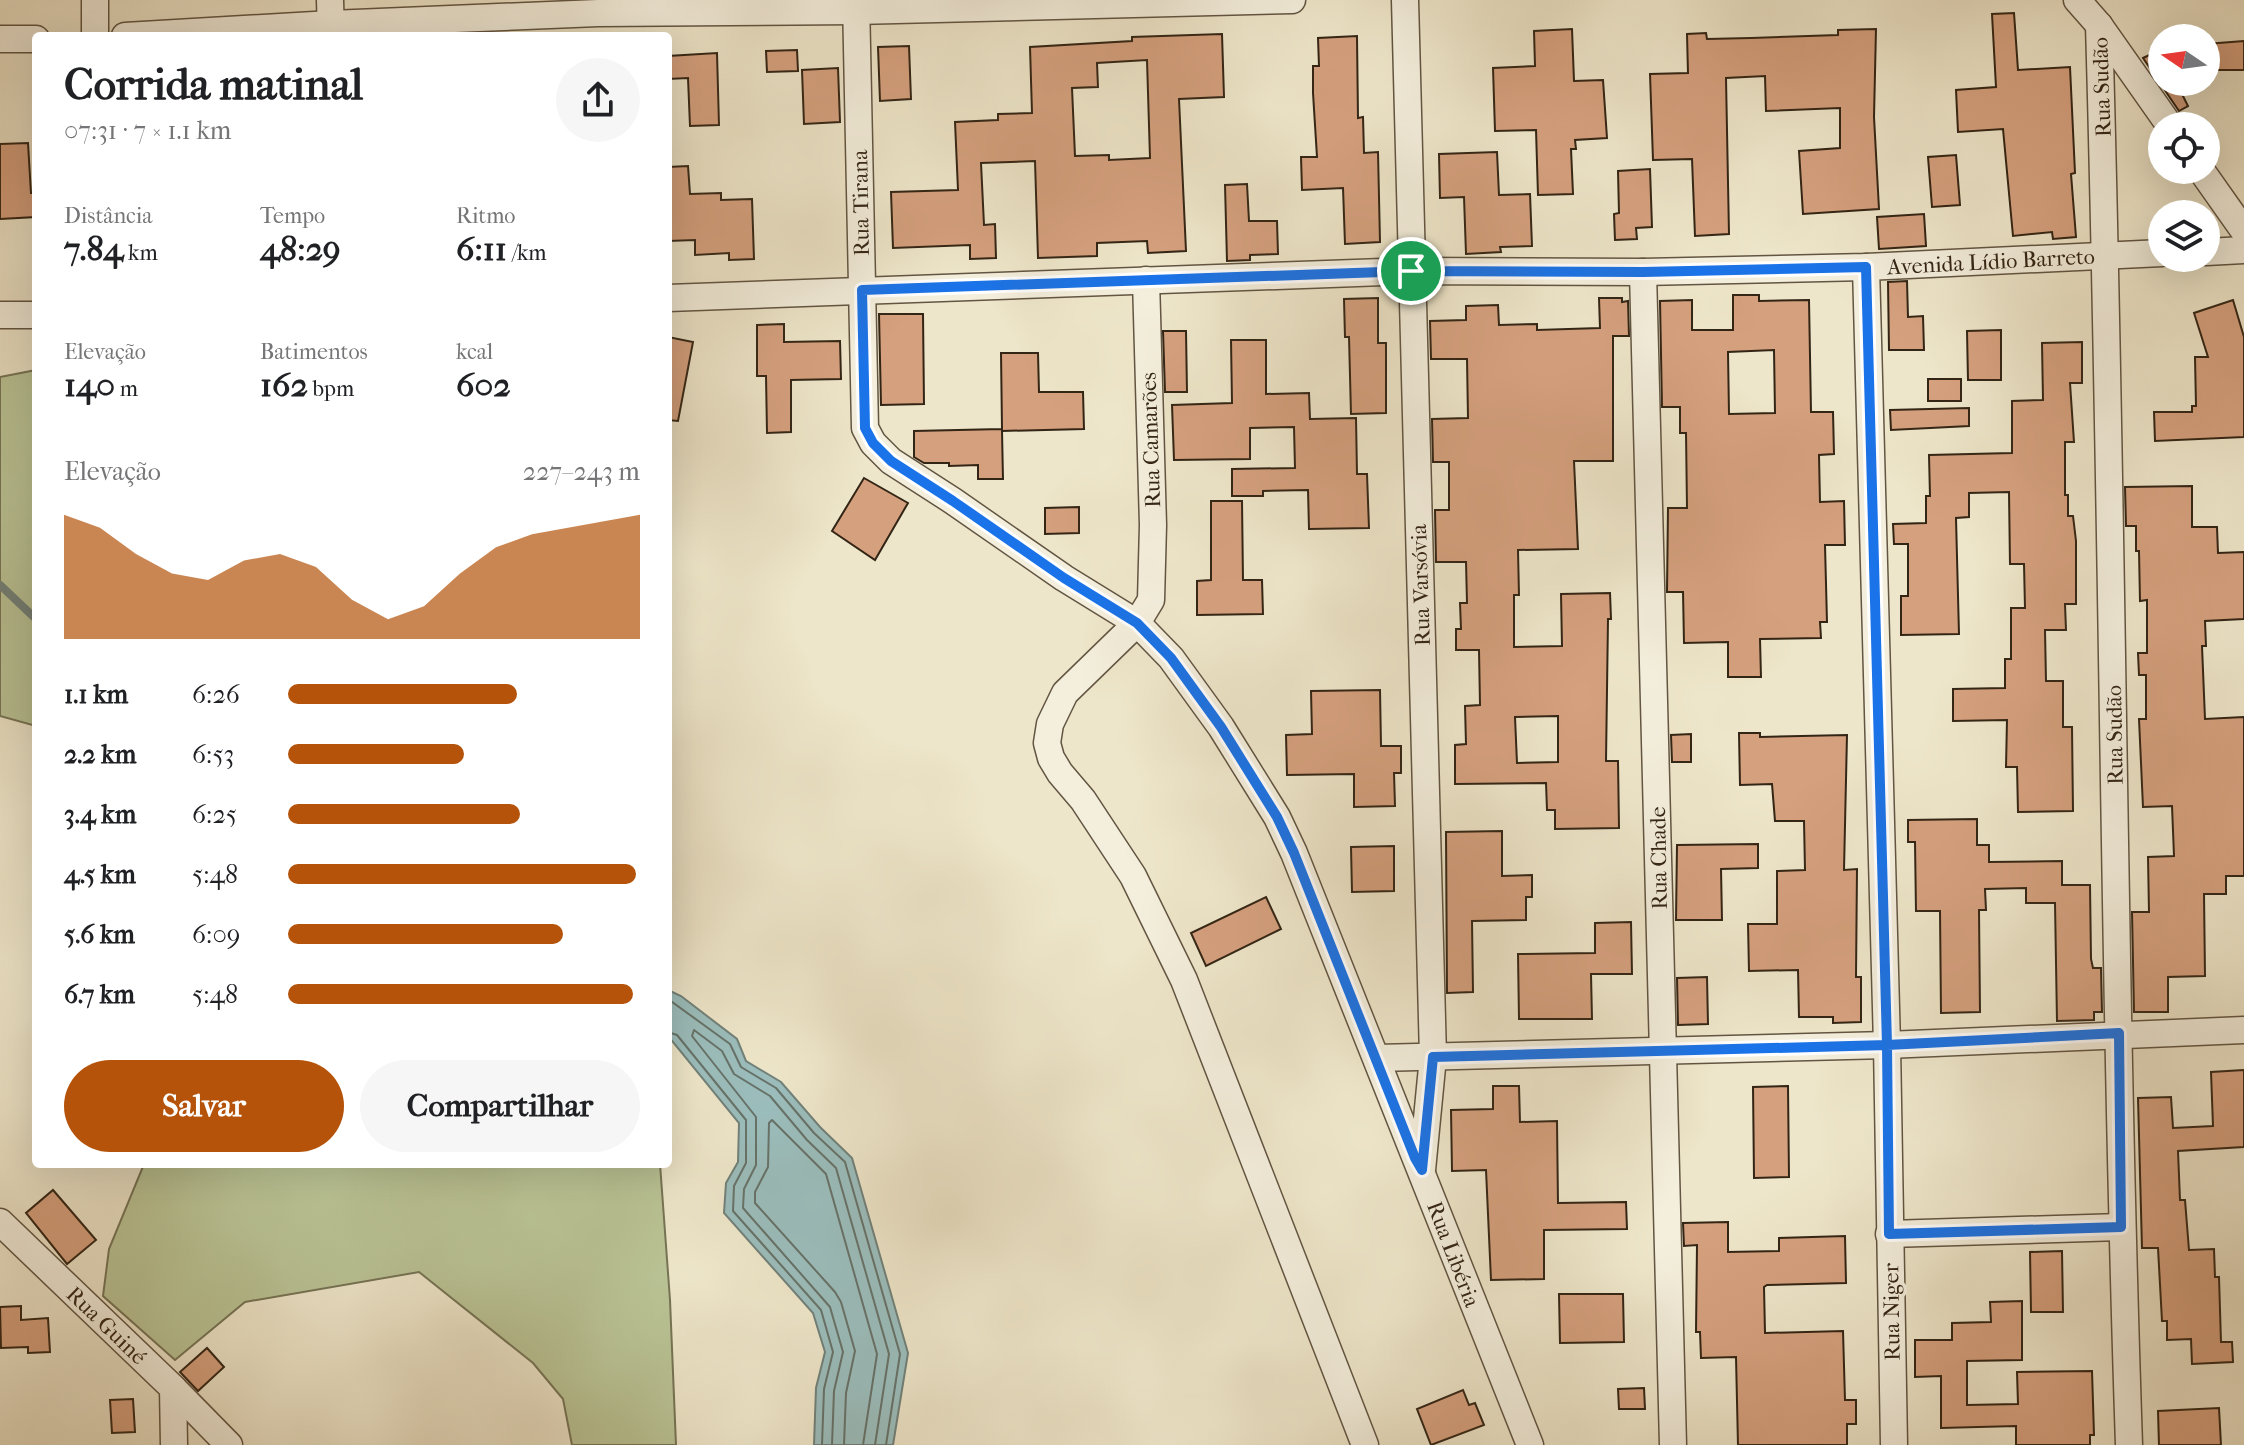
<!DOCTYPE html>
<html lang="pt">
<meta charset="utf-8">
<style>
:root{--surface:#fff;--page:#f6f6f6;--text:#202124;--muted:#757577;--accent:#b45309}
body{margin:0;font-family:"IM FELL French Canon",serif;background:var(--page);color:var(--text);height:100vh;display:flex;flex-direction:column;font-size:30px;white-space:nowrap}
*{box-sizing:border-box;margin:0}
p{font-size:26px;color:var(--muted)}
.icon{flex:none;width:44px;height:44px;fill:none;stroke:currentColor;stroke-width:2;stroke-linecap:round;stroke-linejoin:round}
.map{position:relative;flex:1;overflow:hidden}
.panel{position:absolute;left:32px;top:32px;width:640px;height:1136px;display:flex;flex-direction:column;background:var(--surface);border-radius:8px;box-shadow:0 8px 32px #0002}
.panel>*{flex:none}
.needle{width:52px;rotate:283deg}
.tools{position:absolute;left:2148px;top:24px;display:grid;gap:16px}
.tools a{display:grid;place-items:center;width:72px;height:72px;border-radius:50%;background:var(--surface);box-shadow:0 8px 32px #0002;font-size:40px}
.pin{position:absolute;display:grid;place-items:center;width:68px;height:68px;color:#fff;margin:-34px;border:4px solid #fff;border-radius:50%;box-shadow:0 2px 8px #0007}
.round{display:grid;place-items:center;flex:none;width:84px;height:84px;border-radius:42px;background:var(--page)}
.head{display:flex;align-items:center;justify-content:space-between;height:136px;padding:0 32px}
h1{font-size:44px;font-weight:800;line-height:60px}
.metrics{display:grid;grid-template-columns:repeat(3,1fr);gap:12px;height:136px;padding:8px 32px}
.metrics div{display:grid;align-content:center}
.metrics b{font-size:34px;font-weight:800}
.metrics small{font-size:22px;font-weight:400}
.metrics p{font-size:22px}
.chart{height:224px;padding:16px 32px}
.chart p{display:flex;justify-content:space-between}
.chart svg{width:100%;height:144px;margin-top:8px;fill:var(--accent);opacity:.7}
.cta{display:flex;gap:16px;margin-top:auto;padding:16px 32px}
.cta a{flex:1;height:92px;border-radius:48px;background:var(--accent);color:#fff;font-size:32px;font-weight:800;line-height:92px;text-align:center}
.cta a+a{background:var(--page);color:var(--text)}
ul{padding:0 32px;list-style:none;font-size:26px}
li{display:grid;grid-template-columns:128px 96px 1fr;align-items:center;height:60px}
li i{height:20px;border-radius:10px;background:var(--accent)}
.map>svg:first-child{display:block}
</style>
<div class="map">
<svg width="2244" height="1445" viewBox="0 0 2244 1445">
<rect width="100%" height="100%" fill="#eee6ca"/>
<filter id="stains"><feTurbulence type="fractalNoise" baseFrequency=".0025" numOctaves="4"/><feColorMatrix values="0 0 0 0 .2 0 0 0 0 .09 0 0 0 0 .02 0 0 0 .5 -.17"/></filter>
<radialGradient id="worn" r=".72"><stop offset=".6" stop-color="#630" stop-opacity="0"/><stop offset="1" stop-color="#630" stop-opacity=".3"/></radialGradient>
<g fill="#bac496" stroke="#767456" stroke-width="2">
<path d="M36 370V726L0 716V377Z"/>
<path d="M144 1164H660L670 1300 676 1445H572L563 1399 533 1363 419 1272 245 1302 175 1360 103 1296 109 1249Z"/>
</g>
<path fill="#9bbebd" stroke="#71817a" stroke-width="2" d="M668 990 681 996 737 1039 746 1061 781 1082 820 1127 852 1158 908 1353 893 1445H814L816 1388 825 1352 813 1313 724 1213 726 1183 738 1162 739 1123 668 1036Z"/>
<g fill="none" stroke-linecap="round" stroke-linejoin="round">
<g stroke="#677269" stroke-width="2">
<path d="M668 999 730 1044 741 1067 776 1088 814 1133 845 1162 900 1354 886 1445"/>
<path d="M668 1032 677 1035 746 1120V1163L734 1186 733 1211 821 1310 833 1352 824 1389 822 1445"/>
<path d="M832 1445 834 1391 843 1352 830 1307 743 1208 744 1189 756 1165V1117L692 1036 694 1030 722 1051 734 1074 770 1096 807 1140 836 1168 889 1354 875 1445"/>
<path d="M844 1445 846 1393 855 1351 841 1302 835 1292 755 1203V1192L768 1167 769 1123 772 1120 826 1174 877 1354 863 1445"/>
</g>
<path stroke="#71817a" stroke-width="8" d="M0 585 36 619"/>
</g>
<g fill="#d5a07e" stroke="#332515" stroke-width="2" fill-rule="evenodd">
<path d="M2014 13 2018 70 2070 67 2075 173 2071 174 2076 237 2053 239 2052 232 2013 236 2003 129 1958 132 1956 90 1996 87 1992 14Z"/>
<path d="M1572 29 1574 81 1603 80 1607 138 1575 140 1576 149H1571L1573 194 1538 195 1536 130 1495 131 1493 68 1535 66 1534 31Z"/>
<path d="M1876 29 1874 117 1879 209 1803 214 1799 151 1840 148V108L1766 111 1765 76 1726 78 1729 234 1695 236 1692 159 1653 160 1650 74 1688 73 1687 34 1706 33 1707 39 1751 38 1838 35V30Z"/>
<path d="M1222 34 1224 97 1179 99 1186 251 1148 253 1147 241 1097 243V256L1038 258 1035 161 981 163 984 225 995 224 996 258 970 259V245L893 248 891 192 958 190 955 122 998 120V114L1032 113 1030 47 1132 41V37ZM1147 60 1150 158 1109 160V155L1075 156 1072 88 1098 87 1097 63Z"/>
<path d="M1357 36 1358 118 1363 117 1364 153 1378 152 1380 242 1345 244 1343 188 1302 190 1301 157H1317L1313 93V66H1319L1318 38Z"/>
<path d="M2244 41V70H2206V44Z"/>
<path d="M909 46 911 99 880 101 878 47Z"/>
<path d="M797 50 798 71 767 72 766 51Z"/>
<path d="M2160 50 2162 82H2176L2188 106 2179 111 2143 58Z"/>
<path d="M717 53 719 125 690 126 688 78 668 79V56Z"/>
<path d="M838 68 840 122 804 124 802 70Z"/>
<path d="M28 143 31 193H36V217L0 219V144Z"/>
<path d="M1497 152 1499 195 1530 194 1532 246 1500 247 1501 252 1466 254 1464 197 1440 198 1439 154Z"/>
<path d="M1956 155 1960 205 1932 207 1928 157Z"/>
<path d="M688 166 690 194 721 193V200L752 199 754 259 729 260V253L695 255V240L668 241V167Z"/>
<path d="M1650 169 1652 227 1636 228 1637 239 1615 240 1614 214 1619 213 1618 171Z"/>
<path d="M1247 184 1249 221H1277L1278 254 1250 255V260L1227 261 1225 185Z"/>
<path d="M1924 214 1926 246 1879 249 1877 217Z"/>
<path d="M1907 281 1908 317 1923 316 1924 350H1889L1888 282Z"/>
<path d="M1733 295H1759V301L1809 300 1811 412H1833L1834 454 1819 455 1820 502 1844 501 1845 545H1825L1827 622H1820L1821 638 1760 639 1761 677H1728V642L1684 643 1683 592H1667L1668 508H1687L1686 433H1680V407H1662L1660 301 1692 300V330H1733ZM1774 350 1775 413 1729 414 1728 352Z"/>
<path d="M1378 298V343H1386V413L1351 414 1349 337H1345L1344 299Z"/>
<path d="M1599 298H1622V302L1628 301 1629 336H1613V461H1574L1578 549 1518 550 1519 595H1514V647L1562 646 1561 594 1610 593 1611 619H1608L1606 761H1618L1619 828 1555 829V810H1547L1546 783 1455 784V745L1466 744 1465 706 1480 705 1479 650H1456V629H1461L1460 603H1467L1466 562H1436L1435 510H1449V462H1433L1432 419 1468 418 1467 359H1431L1430 321 1466 320V306L1498 305 1499 325 1537 324V330L1600 328ZM1558 716V762L1517 763 1515 717Z"/>
<path d="M2233 300 2244 337V437L2155 441 2154 412H2192V406H2196L2195 357H2208L2194 313Z"/>
<path d="M879 314H923L924 404 881 405Z"/>
<path d="M784 324V342L840 341 841 379 791 380V432L767 433 766 376H757V325Z"/>
<path d="M2001 330V380H1968L1967 331Z"/>
<path d="M1163 331H1186L1187 392H1165Z"/>
<path d="M668 337 693 342 678 421 668 420Z"/>
<path d="M1231 340H1266V394L1309 393 1310 419 1356 418 1357 474H1367L1369 528 1309 529 1308 490 1263 491V496H1232V469L1295 468 1294 427 1250 428V459L1174 460 1172 405 1232 403Z"/>
<path d="M2082 342V383H2070L2074 442H2065V495H2068V516H2073L2076 541V604H2065L2066 630H2045L2046 681H2063V727H2072L2073 811 2018 812 2017 767H2006L2007 720 1953 721V689L2005 688V659H2011V608H2025L2024 564H2010L2009 492 1969 493V517L1956 518 1959 634 1901 635V596H1908V544H1894L1893 524 1926 523V496H1930L1929 455 2012 453V401L2043 400 2042 343Z"/>
<path d="M1001 353H1038L1039 392H1083L1084 429 1002 431 1003 479H978V465L949 466V463H924L914 457V431L1002 429Z"/>
<rect x="1928" y="379" width="33" height="22"/>
<path d="M1969 408V426L1891 430 1890 410Z"/>
<path d="M864 478 908 503 875 560 832 531Z"/>
<path d="M2192 486V527H2217L2218 553 2244 552V619L2205 621 2206 646H2202L2205 719 2244 717V876H2226V894H2204L2205 976 2168 977V1012H2134L2132 912H2149L2148 857 2174 856 2172 806 2143 807 2139 719H2146V675H2139L2138 653H2147V600L2140 601 2139 551H2136V526H2126L2125 487Z"/>
<path d="M1211 501H1242L1243 580H1262L1263 614 1197 615V581L1211 580Z"/>
<path d="M1079 507V533L1045 534V508Z"/>
<path d="M1380 690 1381 746H1401V773H1394L1395 806 1354 807V774L1287 775 1286 735 1312 734 1311 691Z"/>
<path d="M1739 733H1760V737L1847 735 1844 870 1857 869 1856 977H1861V1022L1833 1023V1017H1799L1798 970 1749 971 1748 924H1777V871L1805 870 1804 821H1775L1772 784 1740 785Z"/>
<path d="M1691 734V762H1672L1671 735Z"/>
<path d="M1977 819V845H1989V862L2062 861V885H2090L2091 959 2093 968H2101L2102 1012H2094V1020L2057 1021 2055 903H2026V888L1985 889 1986 910H1979L1980 1012 1941 1013 1940 911H1916L1915 842H1908V820Z"/>
<path d="M1502 831V876L1532 875V897H1526V920L1472 921 1473 992 1447 993 1446 832Z"/>
<path d="M1758 844V868L1721 869 1722 920H1676L1677 845Z"/>
<path d="M1394 846V891L1352 892 1351 847Z"/>
<path d="M1266 897 1281 929 1206 966 1191 933Z"/>
<path d="M1631 922 1632 974H1591L1592 1019H1519L1518 954 1595 953V923Z"/>
<path d="M1707 977 1708 1024 1678 1025 1677 978Z"/>
<path d="M2244 1070V1147L2178 1151 2180 1200H2185L2189 1250 2214 1249 2215 1277H2219L2221 1342H2232L2233 1362 2192 1364 2191 1339 2167 1340V1321H2162L2158 1248H2142L2138 1098 2171 1097 2173 1128 2213 1126 2211 1072Z"/>
<path d="M1493 1086H1519L1520 1122 1557 1121 1558 1203 1626 1202 1627 1229 1544 1230V1279L1491 1280 1486 1170 1452 1171 1451 1110 1493 1109Z"/>
<path d="M1788 1086 1789 1177 1754 1178 1753 1087Z"/>
<path d="M53 1190 96 1240 67 1264 26 1213Z"/>
<path d="M1728 1222V1252L1779 1251V1238L1845 1236 1846 1283 1767 1285 1764 1287 1765 1333 1843 1331 1845 1400H1856V1424H1847V1445H1738L1736 1357 1701 1358 1700 1332H1696L1697 1245 1684 1246 1683 1223Z"/>
<path d="M2062 1251 2063 1312H2031L2030 1252Z"/>
<path d="M1559 1294H1623L1624 1342 1560 1343Z"/>
<path d="M2022 1301V1360L1967 1361V1405L2018 1404 2017 1372 2092 1371 2094 1435H2090V1445H2016V1426L1941 1428V1376L1915 1377V1340H1952V1323L1991 1322 1990 1302Z"/>
<path d="M21 1306V1320L48 1318 50 1352 28 1353V1347L1 1348 0 1307Z"/>
<path d="M207 1348 224 1367 198 1391 180 1372Z"/>
<path d="M1644 1388 1645 1409H1619L1618 1389Z"/>
<path d="M1463 1390 1469 1405 1475 1403 1484 1425 1431 1445 1417 1409Z"/>
<path d="M133 1399 135 1432 112 1433 110 1400Z"/>
<path d="M2219 1408 2221 1445H2159L2158 1411Z"/>
</g>
<g fill="none" stroke-linecap="round" stroke-linejoin="round">
<g stroke="#625542" stroke-width="29">
<g id="minor">
<path d="M95 0V36"/>
<path d="M330 0 331 36"/>
<path d="M856 0 865 428 873 443 891 461 953 501 1064 578 1137 623 1171 658 1221 727 1277 817 1294 853 1530 1445"/>
<path d="M1405 0 1433 1057 1422 1170"/>
<path d="M2077 0 2099 25 2170 126"/>
<path d="M2099 25C2113 498 2113 972 2129 1445"/>
<path d="M125 36 331 24 598 13 856 11 1292 0"/>
<path d="M0 39H36"/>
<path d="M2201 170 2244 231"/>
<path d="M2206 252 2244 250"/>
<path d="M1866 267 1887 1045 1894 1445"/>
<path d="M1643 272 1673 1445"/>
<path d="M1146 280 1153 525 1151 600 1137 623 1065 693 1050 724 1047 743 1051 758 1060 773 1083 800 1133 876 1184 980 1365 1445"/>
<path d="M668 298 1411 271 1643 272 1866 267 2162 253"/>
<path d="M0 315H36"/>
<path d="M1377 1058 1887 1045 2244 1030"/>
<path d="M0 1222 173 1388 174 1445"/>
<path d="M1889 1234 2121 1227"/>
<path d="M173 1388 229 1445"/>
</g>
</g>
<use href="#minor" stroke="#f4efdd" stroke-width="26"/>
</g>
<g fill="none" stroke-linecap="round" stroke-linejoin="round">
<g stroke="#fff" stroke-width="16">
<path id="route" d="M1411 271 862 290 865 428 873 443 891 461 953 501 1064 578 1137 623 1171 658 1221 727 1277 817 1294 853 1415 1158 1422 1170 1433 1057 1887 1045 1889 1234 2121 1227 2119 1033 1887 1045 1866 267 1643 272 1411 271"/>
</g>
<use href="#route" stroke="#1a73e8" stroke-width="10"/>
</g>
<g text-anchor="middle" stroke-width="7" stroke-linejoin="round" paint-order="stroke">
<g font-size="22" fill="#332515" stroke="#f4efdd">
<text transform="translate(2101 87) rotate(-92)" y="8">Rua Sudão</text>
<text transform="translate(860 203) rotate(-91)" y="8">Rua Tirana</text>
<text transform="translate(1991 261) rotate(-3)" y="8">Avenida Lídio Barreto</text>
<text transform="translate(1150 440) rotate(-92)" y="8">Rua Camarões</text>
<text transform="translate(1420 585) rotate(-92)" y="8">Rua Varsóvia</text>
<text transform="translate(2114 735) rotate(-91)" y="8">Rua Sudão</text>
<text transform="translate(1658 858) rotate(-91)" y="8">Rua Chade</text>
<text transform="translate(1454 1254) rotate(69)" y="8">Rua Libéria</text>
<text transform="translate(1891 1312) rotate(-91)" y="8">Rua Niger</text>
<text transform="translate(107 1325) rotate(44)" y="8">Rua Guiné</text>
</g>
</g>
<rect width="100%" height="100%" filter="url(#stains)"/>
<rect width="100%" height="100%" fill="url(#worn)"/>
</svg>
<div class="tools">
<a><svg class="needle" viewBox="-14 -14 28 28"><path d="M0-13l5 13h-10z" fill="#e53935"/><path d="M0 13l5-13h-10z" fill="#757577"/></svg></a>
<a><svg class="icon" aria-label="locate" viewBox="0 0 24 24"><circle cx="12" cy="12" r="6"/><path d="M12 2v4M12 18v4M2 12h4M18 12h4"/></svg></a>
<a><svg class="icon" aria-label="layers" viewBox="0 0 24 24"><path d="M12 4l9 5-9 5-9-5zM3 14l9 5 9-5"/></svg></a>
</div>
<div class="pin" style="left:1411px;top:271px;background:#1e9e55"><svg class="icon" aria-label="arrive" viewBox="0 0 24 24"><path d="M6 21V4h12l-3 4 3 4H6"/></svg></div>
<section class="panel">
<div class="head"><div><h1>Corrida matinal</h1><p>07:31 · 7 × 1.1 km</p></div><a class="round"><svg class="icon" aria-label="share" viewBox="0 0 24 24"><path d="M12 15V3M7 8l5-5 5 5M5 13v7h14v-7"/></svg></a></div>
<div class="metrics">
<div><p>Distância</p><b>7.84<small> km</small></b></div>
<div><p>Tempo</p><b>48:29</b></div>
<div><p>Ritmo</p><b>6:11<small> /km</small></b></div>
</div>
<div class="metrics">
<div><p>Elevação</p><b>140<small> m</small></b></div>
<div><p>Batimentos</p><b>162<small> bpm</small></b></div>
<div><p>kcal</p><b>602</b></div>
</div>
<div class="chart"><p><span>Elevação</span>227–243 m</p>
<svg viewBox="0 0 160 44" preserveAspectRatio="none"><path d="M0 44V6L10 10L20 18L30 24L40 26L50 20L60 18L70 22L80 32L90 38L100 34L110 24L120 16L130 12L140 10L150 8L160 6V44z"/></svg>
</div>
<ul>
<li><b>1.1 km</b>6:26<i style="width:65%"></i></li>
<li><b>2.2 km</b>6:53<i style="width:50%"></i></li>
<li><b>3.4 km</b>6:25<i style="width:66%"></i></li>
<li><b>4.5 km</b>5:48<i style="width:99%"></i></li>
<li><b>5.6 km</b>6:09<i style="width:78%"></i></li>
<li><b>6.7 km</b>5:48<i style="width:98%"></i></li>
</ul>
<div class="cta"><a>Salvar</a><a>Compartilhar</a></div>
</section>
</div>
